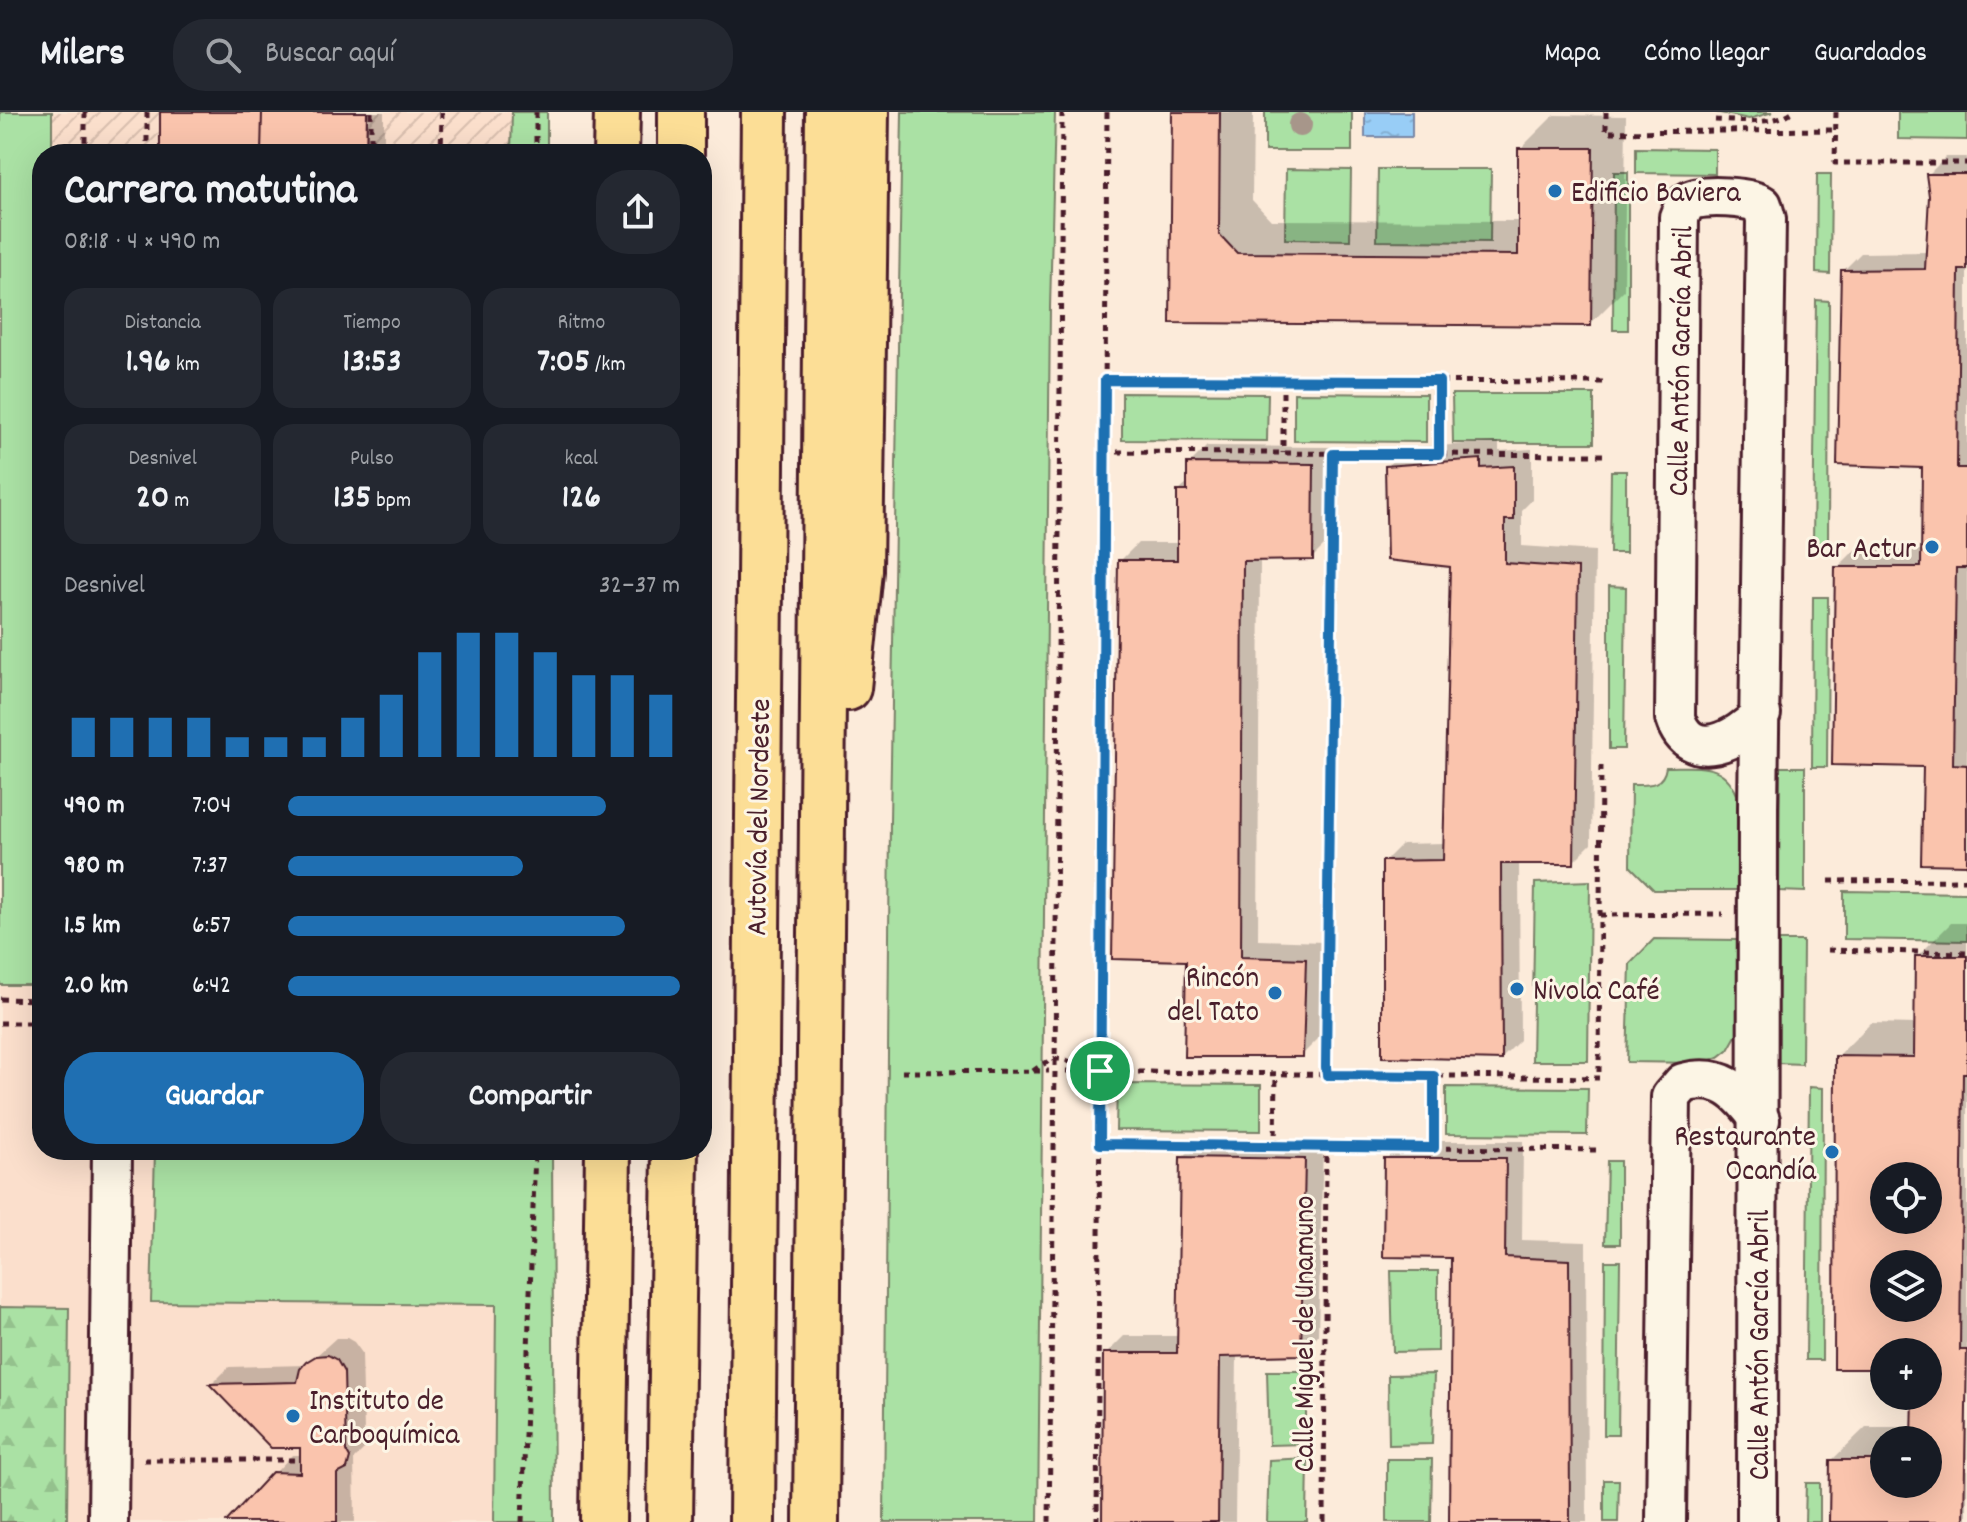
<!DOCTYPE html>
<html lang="es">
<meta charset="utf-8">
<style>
:root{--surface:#171b24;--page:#242831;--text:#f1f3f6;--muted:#9ea1a6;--line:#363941;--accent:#1f6fb2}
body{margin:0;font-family:Dekko,sans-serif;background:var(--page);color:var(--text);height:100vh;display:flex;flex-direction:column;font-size:30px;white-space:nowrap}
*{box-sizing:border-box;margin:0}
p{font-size:26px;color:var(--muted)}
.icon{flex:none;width:44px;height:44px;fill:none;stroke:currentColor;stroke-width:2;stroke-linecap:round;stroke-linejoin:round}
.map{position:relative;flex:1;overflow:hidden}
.side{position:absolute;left:32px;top:32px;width:680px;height:1016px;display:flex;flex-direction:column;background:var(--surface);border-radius:32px;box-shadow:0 8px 32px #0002}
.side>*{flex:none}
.fabs{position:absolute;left:1870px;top:1050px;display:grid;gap:16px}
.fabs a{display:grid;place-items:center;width:72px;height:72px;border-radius:50%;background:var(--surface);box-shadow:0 8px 32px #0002;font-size:40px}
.pin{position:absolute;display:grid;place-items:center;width:68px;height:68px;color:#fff;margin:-34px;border:4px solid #fff;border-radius:50%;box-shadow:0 2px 8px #0007}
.round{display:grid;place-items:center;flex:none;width:84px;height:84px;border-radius:32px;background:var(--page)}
.overview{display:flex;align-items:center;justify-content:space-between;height:136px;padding:0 32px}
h1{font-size:44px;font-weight:700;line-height:60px}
.stats{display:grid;grid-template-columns:repeat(3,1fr);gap:12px;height:136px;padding:8px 32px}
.stats div{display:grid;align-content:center;border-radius:20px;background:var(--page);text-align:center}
.stats b{font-size:34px;font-weight:700}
.stats small{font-size:22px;font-weight:400}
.stats p{font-size:22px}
.chart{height:224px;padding:16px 32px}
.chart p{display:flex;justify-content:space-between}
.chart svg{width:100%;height:144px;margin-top:8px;stroke:var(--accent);stroke-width:6}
.button{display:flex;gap:16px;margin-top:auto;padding:16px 32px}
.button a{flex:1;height:92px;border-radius:32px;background:var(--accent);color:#fff;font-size:32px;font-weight:700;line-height:92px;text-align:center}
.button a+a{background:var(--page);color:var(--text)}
ul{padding:0 32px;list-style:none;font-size:26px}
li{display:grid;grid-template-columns:128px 96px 1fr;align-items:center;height:60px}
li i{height:20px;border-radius:10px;background:var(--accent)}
header{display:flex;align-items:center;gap:48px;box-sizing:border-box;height:112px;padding:0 40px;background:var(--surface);border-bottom:2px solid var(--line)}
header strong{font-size:38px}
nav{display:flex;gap:44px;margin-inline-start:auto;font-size:28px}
.search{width:560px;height:72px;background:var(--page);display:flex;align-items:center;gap:20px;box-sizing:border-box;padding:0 28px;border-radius:32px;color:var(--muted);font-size:30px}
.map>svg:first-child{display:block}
</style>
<header>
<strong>Milers</strong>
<div class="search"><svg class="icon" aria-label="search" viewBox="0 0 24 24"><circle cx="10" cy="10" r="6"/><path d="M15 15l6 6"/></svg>Buscar aquí</div>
<nav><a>Mapa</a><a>Cómo llegar</a><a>Guardados</a></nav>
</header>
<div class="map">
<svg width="1967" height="1410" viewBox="0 0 1967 1410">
<defs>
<pattern id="industrial-furrows" width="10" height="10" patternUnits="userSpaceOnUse" patternTransform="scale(2)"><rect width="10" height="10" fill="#fbdfcc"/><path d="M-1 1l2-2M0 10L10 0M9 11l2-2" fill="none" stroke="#d9bfaf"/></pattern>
<pattern id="forest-firs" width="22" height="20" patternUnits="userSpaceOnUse" patternTransform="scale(2)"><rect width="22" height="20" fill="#aae1a4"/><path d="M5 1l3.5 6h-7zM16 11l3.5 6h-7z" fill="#94c18d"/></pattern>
<pattern id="water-ripples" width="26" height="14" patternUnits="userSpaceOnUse" patternTransform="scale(2)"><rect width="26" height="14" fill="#98cdf6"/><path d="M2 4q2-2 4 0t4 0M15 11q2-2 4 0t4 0" fill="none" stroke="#84b0d3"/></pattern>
</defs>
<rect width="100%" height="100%" fill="#fcebda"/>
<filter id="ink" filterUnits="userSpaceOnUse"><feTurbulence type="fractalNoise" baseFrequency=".0125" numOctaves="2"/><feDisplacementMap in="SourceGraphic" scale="16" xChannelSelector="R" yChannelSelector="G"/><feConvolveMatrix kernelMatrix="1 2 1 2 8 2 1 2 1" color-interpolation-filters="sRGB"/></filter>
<g filter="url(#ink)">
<path fill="#fbdfcc" d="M0 0H512L511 42H42V1038H500L494 1410H0Z"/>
<path fill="url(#industrial-furrows)" d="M0 0H512L511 42H42V873H0Z"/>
<g fill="#aae1a4" stroke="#7a8068" stroke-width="2">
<path d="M0 0H52V42H42V873H0Z"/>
<path d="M512 0H547V42H511Z"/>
<path d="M902 0H1055L1050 196 1038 1410H884L890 709Z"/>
<rect x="1265" y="0" width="87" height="39"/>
<path d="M1715 0H1773L1749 7Z"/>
<path d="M1898 0H1967V28L1898 27Z"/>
<path d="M1636 36 1715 37V62L1636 61Z"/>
<path d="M1286 57 1351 58 1350 128 1285 127Z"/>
<path d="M1378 57H1491L1490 130 1377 129Z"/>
<path d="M1614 60H1628V218H1613Z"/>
<path d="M1817 62H1831L1830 162 1816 161Z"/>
<path d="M1816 188 1829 189 1828 431 1813 432Z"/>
<path d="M1122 281 1268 282 1267 329 1122 328Z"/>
<path d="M1294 281 1426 282V330L1294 329Z"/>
<path d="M1452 282H1594V331H1453Z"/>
<path d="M1611 359H1626V441H1610Z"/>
<path d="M1609 474 1626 475 1624 637H1609Z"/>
<path d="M1813 485H1828L1827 655H1812Z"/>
<path d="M1666 655C1701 655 1726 649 1739 688V778H1654L1630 754 1631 673C1648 673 1663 675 1666 655Z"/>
<path d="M1780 655H1805V780L1779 779Z"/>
<path d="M1590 769 1588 949H1532L1535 771Z"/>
<path d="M1844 779 1967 781V829L1844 827Z"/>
<path d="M1654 827 1739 828 1737 922 1728 938 1719 945 1703 951 1627 950 1630 852Z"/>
<path d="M1779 829H1803L1802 952 1777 951Z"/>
<path d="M1117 972 1261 973V1019L1116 1018Z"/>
<path d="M1446 975 1588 976 1587 1023 1446 1022Z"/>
<path d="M1809 975 1823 976 1822 1248H1806Z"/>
<path d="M155 1038H552L554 1410H494L496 1193 151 1190Z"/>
<path d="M1607 1049H1620V1132H1605Z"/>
<path d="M1605 1149H1620L1618 1323H1604Z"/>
<path d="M1391 1159H1438V1239L1393 1240Z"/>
<path d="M1267 1259H1306V1332L1269 1333Z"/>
<path d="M1434 1262 1432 1332 1389 1333 1388 1263Z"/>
<path d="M1308 1346 1307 1410H1267L1269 1348Z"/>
<path d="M1387 1347H1432L1431 1410H1387Z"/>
<path d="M1604 1368H1619L1618 1410H1604Z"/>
<path d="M1806 1371H1820V1410H1805Z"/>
</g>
<path fill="url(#forest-firs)" stroke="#7a8068" stroke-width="2" d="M0 1195 69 1196 67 1410H0Z"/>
<rect fill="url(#water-ripples)" stroke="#7987a5" stroke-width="2" x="1365" y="0" width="47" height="25"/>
<g fill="#0003" fill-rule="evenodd">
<rect x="162" y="0" width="222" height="42"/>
<path d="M1174 0H1253L1252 88 1271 108 1520 109V37L1554 3 1626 4 1624 178 1590 212 1172 209Z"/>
<path d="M1946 45H1967V751L1837 456 1855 438H1923L1924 354 1843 159 1861 141 1928 140 1931 84 1928 63Z"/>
<path d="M1499 330V339L1532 337V388L1522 398V434L1595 439 1591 732 1573 750H1519L1520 928 1502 946 1384 750 1402 732 1445 731 1452 453 1387 354 1406 336Z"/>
<path d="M1207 334 1331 335 1330 428 1312 446 1260 447 1258 828 1324 830 1320 925 1302 943 1188 847 1120 449 1138 431H1179V379L1189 370V352Z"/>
<path d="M1951 811H1967V1410H1831L1832 1348 1866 1315H1914L1915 1284H1928V1240H1884V1255L1837 945 1871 911 1917 912V845ZM1884 1064H1928V1108H1884ZM1884 1152H1928V1196H1884ZM1884 1328H1928V1372H1884Z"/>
<path d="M1200 1028 1323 1030 1318 1223 1300 1241 1237 1242 1235 1410H1104L1106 1242 1124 1224H1179L1182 1046Z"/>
<path d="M1404 1029H1523L1522 1128 1586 1130 1587 1410H1451L1453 1145 1386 1047Z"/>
<path d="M336 1226H347L354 1230 362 1241 364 1320 367 1327 364 1337 354 1347 355 1410H229L292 1343H302V1334L212 1272 229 1255 306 1253Z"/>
</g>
<g fill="#fac4ad" stroke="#4a1f2b" stroke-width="2" fill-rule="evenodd">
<path d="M160 0H262L261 42H160Z"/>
<path d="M160 0H367L366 42H160Z"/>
<path d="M262 0H367L366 42H261Z"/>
<path d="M1172 0H1220L1219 122 1237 141 1518 143V36H1593L1591 214 1170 211Z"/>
<path d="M1926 62H1967V158H1959L1957 356H1967V456H1956L1953 652 1967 653V753L1921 752 1923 655 1832 653 1835 455H1921L1922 356 1837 353 1841 158 1925 157 1929 84Z"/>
<path d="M1481 347V356L1514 354V408H1505V451L1578 456 1574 752H1501L1502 948 1382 945V749L1443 748 1450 455 1387 448 1385 354Z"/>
<path d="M1187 351 1314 352 1313 448 1243 449 1241 845 1306 847 1303 945H1184L1186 849 1112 847 1118 448H1177V379H1187Z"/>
<path d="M1915 844H1967V961H1963L1960 1238H1967L1964 1410H1829L1830 1348H1884V1372H1928V1328H1912L1913 1284H1928V1240H1884V1257H1834L1835 944 1914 945ZM1884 1064H1928V1108H1884ZM1884 1152H1928V1196H1884Z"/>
<path d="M1180 1045 1305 1047 1301 1243 1220 1245 1218 1410H1102L1103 1241H1177Z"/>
<path d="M1384 1046H1506L1505 1145 1569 1148 1570 1410H1449L1451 1146 1383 1145Z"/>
<path d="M328 1243 337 1248 344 1260 346 1339 350 1346 347 1357 337 1362V1410H226L272 1360 300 1361V1336H271L209 1272 297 1270 300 1257 306 1250 316 1244Z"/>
</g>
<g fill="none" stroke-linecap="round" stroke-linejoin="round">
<g stroke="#4a1f2b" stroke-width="44">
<g id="minor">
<path d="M108 1410 112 1038"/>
<path d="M1666 1410 1671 985 1683 971C1721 961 1739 979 1760 1008"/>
<path d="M1757 1410 1758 695 1766 107 1762 93C1752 85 1702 82 1690 89 1684 92 1682 99 1679 105L1675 606C1690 653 1738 629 1761 602"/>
</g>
</g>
<g stroke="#4a1f2b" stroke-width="50">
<g id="highway">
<path d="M616 42 617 0"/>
<path d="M681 42V0"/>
<path d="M848 576 860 459 866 0"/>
<path d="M603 1410 608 1038"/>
<path d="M670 1410 675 1038"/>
<path d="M752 1410 764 0"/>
<path d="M816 1410 828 0"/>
</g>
</g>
<g stroke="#4a1f2b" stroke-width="5" stroke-dasharray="6 6" stroke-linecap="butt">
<path d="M536 0V42"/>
<path d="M1606 0V20L1835 18"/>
<path d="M1836 0 1835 51H1967"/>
<path d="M1715 8C1740 9 1770 14 1792 0"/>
<path d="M85 42V0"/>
<path d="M147 42V0"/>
<path d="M371 42V0"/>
<path d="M441 42 442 0"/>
<path d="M1105 268 1604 270"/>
<path d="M1283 268V341"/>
<path d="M1439 269V342"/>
<path d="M1105 340 1603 343"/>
<path d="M1829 769 1967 768"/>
<path d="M1600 803 1723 802"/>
<path d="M1828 838 1967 841"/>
<path d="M0 887 42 888"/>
<path d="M0 911H42"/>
<path d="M1033 959C1058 941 1062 945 1088 959"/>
<path d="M1066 959 1599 966"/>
<path d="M902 960 1049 959"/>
<path d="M1599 960 1601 651"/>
<path d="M1327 963 1333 342"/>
<path d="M1100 1032 1434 1036V964"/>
<path d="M1275 1034 1276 962"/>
<path d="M1434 1036 1599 1038"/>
<path d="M144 1348H300"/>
<path d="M522 1410 535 1038"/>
<path d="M1049 1410 1055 959 1062 0"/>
<path d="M1097 1410 1107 0"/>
<path d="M1324 1410 1326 1035"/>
</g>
<use href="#minor" stroke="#fcf5e5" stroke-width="38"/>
<use href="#highway" stroke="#fcde96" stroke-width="44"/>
</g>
<circle fill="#a7968a" cx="1300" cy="13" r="12"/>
</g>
<g fill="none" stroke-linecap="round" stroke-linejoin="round" filter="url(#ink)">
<g stroke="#fff" stroke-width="16">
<path id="route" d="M1105 268 1439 269V342H1333L1326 955 1327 963 1434 964V1036L1100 1032Z"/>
</g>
<use href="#route" stroke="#1f6fb2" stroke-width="10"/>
</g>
<g fill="#1f6fb2" stroke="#fcf5e5" stroke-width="3">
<circle cx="1555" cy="79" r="8"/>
<circle cx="1932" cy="435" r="8"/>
<circle cx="1517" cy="877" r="8"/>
<circle cx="1275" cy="881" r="8"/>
<circle cx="1832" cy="1040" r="8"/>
<circle cx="293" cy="1304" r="8"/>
</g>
<g text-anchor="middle" stroke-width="6" stroke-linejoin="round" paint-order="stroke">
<g font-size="30" fill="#4a1f2b" stroke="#fcf5e5" text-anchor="start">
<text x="1571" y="89">Edificio Baviera</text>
<text x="1916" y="445" text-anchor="end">Bar Actur</text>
<text x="1259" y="874" text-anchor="end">Rincón<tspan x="1259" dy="34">del Tato</tspan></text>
<text x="1533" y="887">Nivola Café</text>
<text x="1816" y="1033" text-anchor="end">Restaurante<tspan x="1816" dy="34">Ocandía</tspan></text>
<text x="309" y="1297">Instituto de<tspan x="309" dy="34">Carboquímica</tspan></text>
</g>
<g font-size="30" fill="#4a1f2b" stroke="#fcf5e5">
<text transform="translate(1679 249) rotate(-89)" y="10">Calle Antón García Abril</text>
<text transform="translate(757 705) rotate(-89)" y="10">Autovía del Nordeste</text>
<text transform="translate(1303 1222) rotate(-90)" y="10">Calle Miguel de Unamuno</text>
<text transform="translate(1758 1233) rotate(-90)" y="10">Calle Antón García Abril</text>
</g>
</g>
</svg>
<div class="fabs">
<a><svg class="icon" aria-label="locate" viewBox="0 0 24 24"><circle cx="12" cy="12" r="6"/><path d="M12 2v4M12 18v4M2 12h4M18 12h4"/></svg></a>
<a><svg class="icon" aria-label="layers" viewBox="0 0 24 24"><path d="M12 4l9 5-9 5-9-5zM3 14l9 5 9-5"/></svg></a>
<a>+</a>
<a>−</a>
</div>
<div class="pin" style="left:1100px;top:959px;background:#1e9e55"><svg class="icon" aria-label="arrive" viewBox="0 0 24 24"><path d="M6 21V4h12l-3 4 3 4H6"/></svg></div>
<section class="side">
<div class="overview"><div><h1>Carrera matutina</h1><p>08:18 · 4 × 490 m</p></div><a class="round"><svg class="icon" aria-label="share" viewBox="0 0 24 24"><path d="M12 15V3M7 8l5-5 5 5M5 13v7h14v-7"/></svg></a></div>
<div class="stats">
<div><p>Distancia</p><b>1.96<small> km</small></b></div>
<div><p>Tiempo</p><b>13:53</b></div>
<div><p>Ritmo</p><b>7:05<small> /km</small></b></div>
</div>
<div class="stats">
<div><p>Desnivel</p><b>20<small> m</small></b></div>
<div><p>Pulso</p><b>135<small> bpm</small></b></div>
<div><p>kcal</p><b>126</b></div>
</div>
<div class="chart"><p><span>Desnivel</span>32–37 m</p>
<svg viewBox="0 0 160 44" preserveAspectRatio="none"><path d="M5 44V32M15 44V32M25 44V32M35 44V32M45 44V38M55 44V38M65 44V38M75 44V32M85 44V25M95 44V12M105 44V6M115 44V6M125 44V12M135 44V19M145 44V19M155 44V25"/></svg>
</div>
<ul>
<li><b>490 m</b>7:04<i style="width:81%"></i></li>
<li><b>980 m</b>7:37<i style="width:60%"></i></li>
<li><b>1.5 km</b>6:57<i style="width:86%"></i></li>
<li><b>2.0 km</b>6:42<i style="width:100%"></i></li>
</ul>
<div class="button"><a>Guardar</a><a>Compartir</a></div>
</section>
</div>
